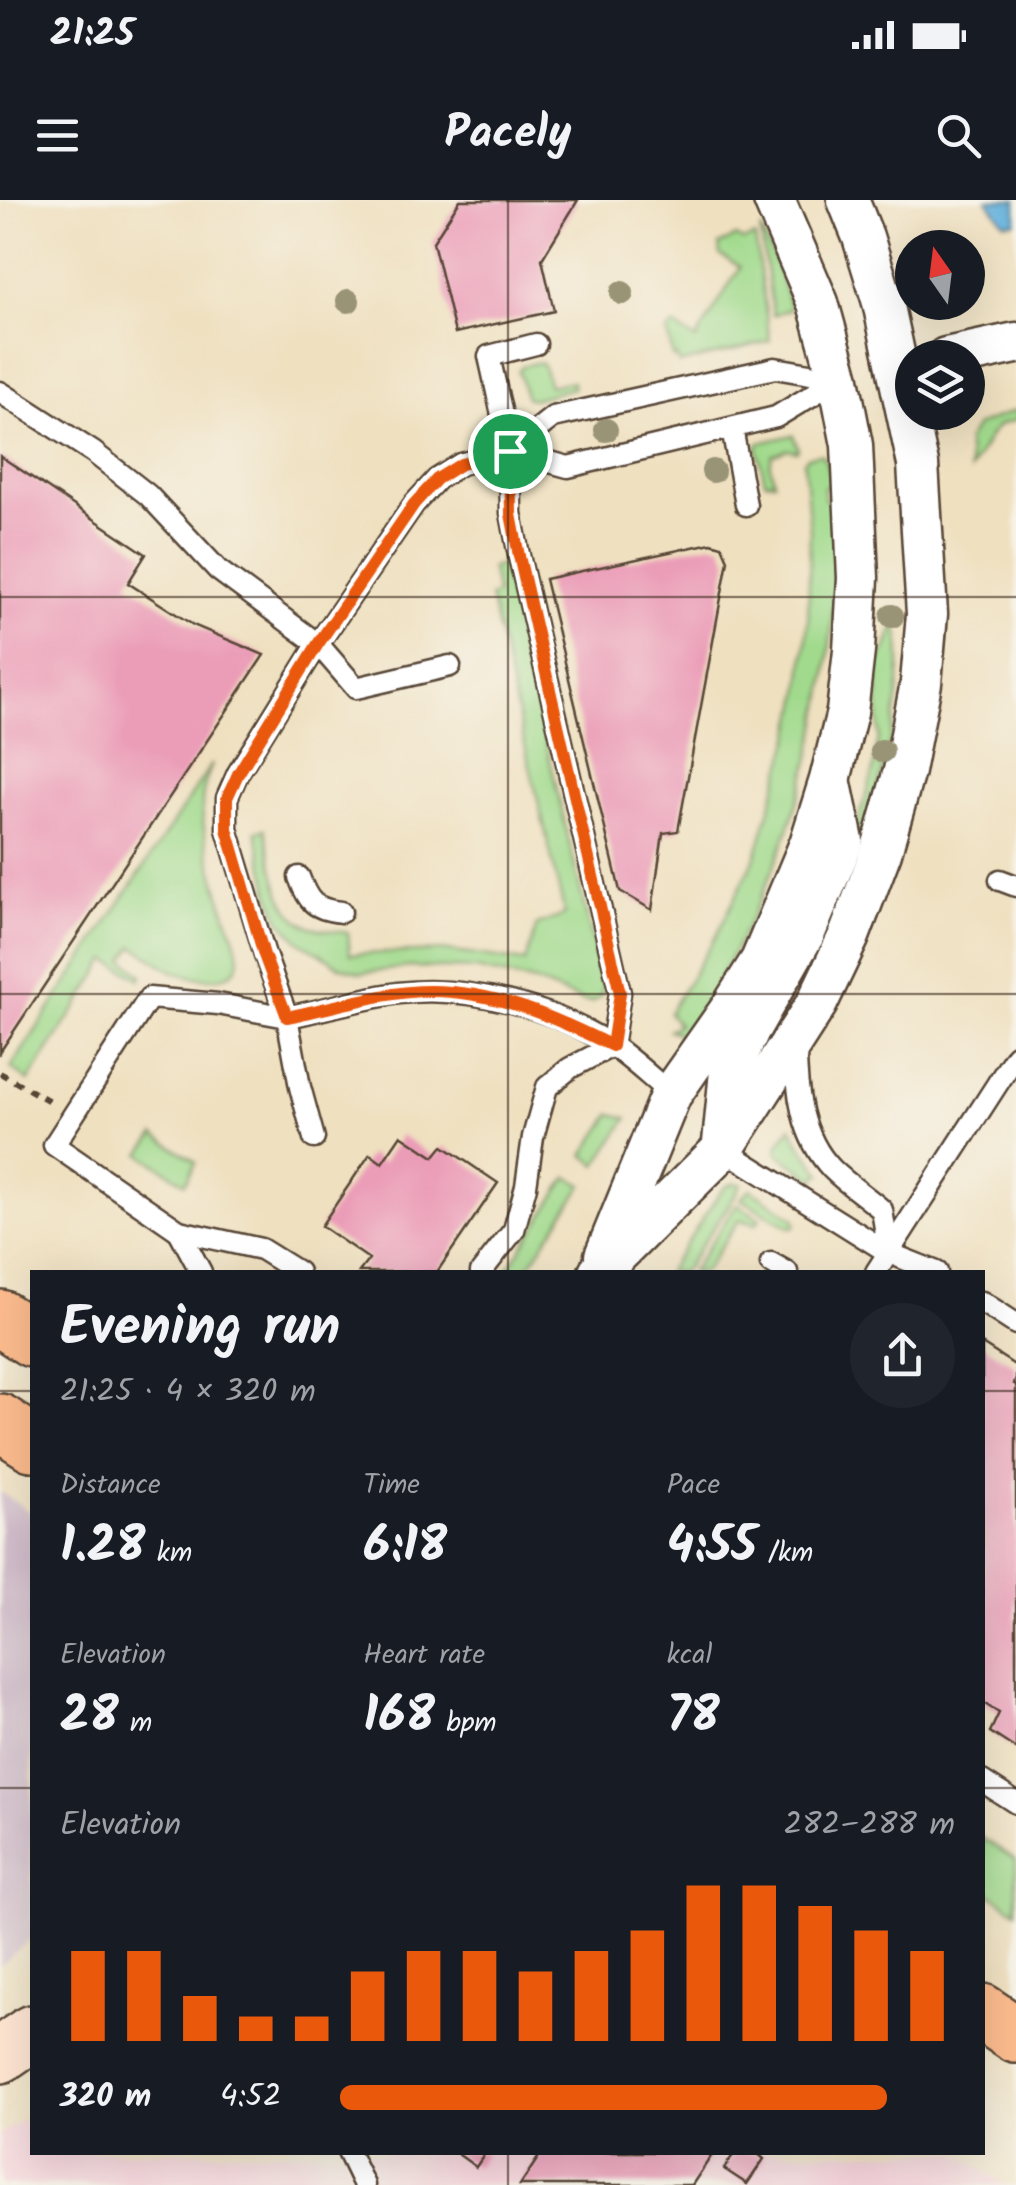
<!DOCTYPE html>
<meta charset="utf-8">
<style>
:root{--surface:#171b24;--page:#20242c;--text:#f1f3f6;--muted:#9ea1a6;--accent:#ea580c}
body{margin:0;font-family:Kalam,sans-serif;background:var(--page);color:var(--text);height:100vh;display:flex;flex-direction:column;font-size:38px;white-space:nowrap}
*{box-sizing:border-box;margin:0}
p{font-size:32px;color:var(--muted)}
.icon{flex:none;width:55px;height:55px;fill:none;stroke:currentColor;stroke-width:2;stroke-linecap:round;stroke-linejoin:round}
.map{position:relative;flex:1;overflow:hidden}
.drawer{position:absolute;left:30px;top:1070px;width:955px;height:885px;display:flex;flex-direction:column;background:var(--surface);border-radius:0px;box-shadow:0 10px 40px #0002}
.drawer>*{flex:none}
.needle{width:65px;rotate:346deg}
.fabs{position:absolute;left:895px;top:30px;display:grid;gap:20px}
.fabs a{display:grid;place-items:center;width:90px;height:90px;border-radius:50%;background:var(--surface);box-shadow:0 10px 40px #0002;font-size:50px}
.pin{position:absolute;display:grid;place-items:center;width:85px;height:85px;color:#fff;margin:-42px;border:5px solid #fff;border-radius:50%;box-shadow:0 2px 10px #0007}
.round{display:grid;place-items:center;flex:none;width:105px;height:105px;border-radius:52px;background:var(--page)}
.headline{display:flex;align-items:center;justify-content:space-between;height:170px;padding:0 30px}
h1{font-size:55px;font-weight:800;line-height:75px}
.figures{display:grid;grid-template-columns:repeat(3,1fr);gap:15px;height:170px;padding:10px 30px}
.figures div{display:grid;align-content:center}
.figures b{font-size:50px;font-weight:800}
.figures small{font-size:28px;font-weight:400}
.figures p{font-size:28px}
.chart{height:280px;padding:20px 30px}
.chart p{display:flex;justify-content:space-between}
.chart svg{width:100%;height:180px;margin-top:10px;stroke:var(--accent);stroke-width:6}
ul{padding:0 30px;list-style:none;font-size:32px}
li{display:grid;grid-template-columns:160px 120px 1fr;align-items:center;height:75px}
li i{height:25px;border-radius:12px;background:var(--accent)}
.status{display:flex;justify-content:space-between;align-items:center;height:70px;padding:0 50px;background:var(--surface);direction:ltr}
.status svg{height:28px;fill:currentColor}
header{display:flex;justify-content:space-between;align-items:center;height:130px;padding:0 30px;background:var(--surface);font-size:45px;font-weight:800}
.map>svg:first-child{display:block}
</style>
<div class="status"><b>21:25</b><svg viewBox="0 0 49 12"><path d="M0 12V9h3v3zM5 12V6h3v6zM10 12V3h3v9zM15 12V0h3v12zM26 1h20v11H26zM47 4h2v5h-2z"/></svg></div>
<header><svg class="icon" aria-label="menu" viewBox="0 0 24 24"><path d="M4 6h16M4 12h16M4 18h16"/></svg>Pacely<svg class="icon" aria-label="search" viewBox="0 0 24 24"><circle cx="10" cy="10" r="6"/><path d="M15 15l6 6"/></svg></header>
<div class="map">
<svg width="1016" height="1985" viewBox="0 0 1016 1985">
<rect width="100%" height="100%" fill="#f7f3e8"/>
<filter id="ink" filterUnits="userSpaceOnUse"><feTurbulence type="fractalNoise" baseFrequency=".01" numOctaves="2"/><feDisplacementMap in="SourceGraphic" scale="20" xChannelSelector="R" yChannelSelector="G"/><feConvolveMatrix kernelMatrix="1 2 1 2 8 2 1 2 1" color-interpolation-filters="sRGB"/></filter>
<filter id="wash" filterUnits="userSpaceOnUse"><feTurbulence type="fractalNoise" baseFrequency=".0048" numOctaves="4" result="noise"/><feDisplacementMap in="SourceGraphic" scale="40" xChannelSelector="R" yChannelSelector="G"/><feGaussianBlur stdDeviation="2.25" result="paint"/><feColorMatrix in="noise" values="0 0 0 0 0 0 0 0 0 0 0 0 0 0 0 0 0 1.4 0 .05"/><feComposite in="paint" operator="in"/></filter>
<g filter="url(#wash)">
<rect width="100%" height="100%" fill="#efe0c0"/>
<path fill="#f5cfd9" d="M32 1914V1952H954L1006 1985H0V1934Z"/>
<path fill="#d1bdcb" d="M0 1292 32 1313V1737L0 1766Z"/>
<g fill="#a1da8d" stroke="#6e8256" stroke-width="2.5">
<path d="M760 28 774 58 790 105V109L773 115Z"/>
<path d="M736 37 743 41 755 37 770 141 679 164 677 157 673 158 667 131 674 126 696 140 740 67 720 55 719 45Z"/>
<path d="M539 162 543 165 549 186 572 181 573 188 533 199 526 198 518 171 522 166Z"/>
<path d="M1016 210V220L999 225 991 234 970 270 967 240 976 226Z"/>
<path d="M793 235 798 248 797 251 787 249 772 255 770 265 774 282 765 281 757 248 759 243Z"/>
<path d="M821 254 827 264 831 285 824 287 825 300 832 299C847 495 791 674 684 836L669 830 678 824 669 813 716 736 756 656 792 533 800 494 808 425 810 331 804 261 809 256Z"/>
<path d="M504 364 603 786 601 796 592 802 583 801 535 782 475 769 410 767 361 773 339 766 320 753 301 743 280 720 270 694 256 631 265 629C273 660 275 712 309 726 321 731 336 730 348 733L350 754 448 751 525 762 537 725 565 715 490 397 497 394 491 368Z"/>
<path d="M896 420C910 485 885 564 866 626 857 655 848 686 834 713L857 624 873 573 879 536 877 464 887 448Z"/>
<path d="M212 564C208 574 205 583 203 593 198 626 216 682 226 714 231 728 239 745 239 759 237 786 190 779 173 771 159 764 147 754 134 746L124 760 142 774 141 779 107 760 29 881 11 868Z"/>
<path d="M612 914 628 918 597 965 584 955Z"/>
<path d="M791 927 802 947 822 974 818 975 816 980 777 953 779 944Z"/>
<path d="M155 935 196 962 185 983 141 954Z"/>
<path d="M568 977 583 985 525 1072H506Z"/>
<path d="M735 983 741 984 735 996 683 1072H667L719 994 726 986Z"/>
<path d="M750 989 794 1018 796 1024 794 1027H789L741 999Z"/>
<path d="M737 1004 760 1019 756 1024 739 1020 704 1072H691Z"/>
<path d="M982 1638 1016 1660V1711L983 1689Z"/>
</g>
<path fill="#63b1dd" stroke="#4f6e7e" stroke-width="2.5" d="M987 0H1016V22L1005 23Z"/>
<g id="blocks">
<g fill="#eb9db8">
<path d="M460 0H578L542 59 554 111 455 133 433 42Z"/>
<path d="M0 256 146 354 128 383 193 425 264 455 0 852Z"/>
<path d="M711 343 722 346 728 360 678 631 663 633 652 710 620 691 545 379Z"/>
<path d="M401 935 434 957 443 946 498 983 437 1072H359L369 1059 321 1026 370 954 382 963Z"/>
<path d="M982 1144 1016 1166V1179L1014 1184 1016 1185V1549L990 1532 999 1513 982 1502Z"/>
<path d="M455 1952H486L476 1967Z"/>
<path d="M542 1952H714L692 1985H520Z"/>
<path d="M735 1952H756L764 1959 747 1984 724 1969Z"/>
</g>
</g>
</g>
<g filter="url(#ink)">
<use href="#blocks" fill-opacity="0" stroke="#564536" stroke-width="2.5"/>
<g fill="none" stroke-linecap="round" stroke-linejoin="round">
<g stroke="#564536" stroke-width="25">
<g id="lane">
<path d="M0 192 93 252 148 295 218 370 318 444 356 488 450 466"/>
<path d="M732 228 746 305"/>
<path d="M510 251 568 267 776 217 839 179"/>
<path d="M299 677C308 702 314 709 341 712"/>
<path d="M1000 680 1016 686"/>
<path d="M796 848C796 890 801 937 832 969 847 984 866 996 882 1010L889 1053"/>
<path d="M671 894C651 878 632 859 611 845 552 807 470 785 399 793 362 798 324 810 287 817L265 755 227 629V598L238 573 318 444 414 304 437 279 461 264 510 251 553 217 775 168 839 179"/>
<path d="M723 949 889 1053 937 1072"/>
<path d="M179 1031 201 1072"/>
<path d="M771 1063 787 1072"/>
<path d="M298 1072 261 1049 179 1031 54 945 149 798 218 804 287 817 300 887 314 938"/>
<path d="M481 1072 514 1030 526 986 533 937 547 887 570 868 612 846 620 793 519 356 511 313 510 251 489 156 536 144"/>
<path d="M876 1072 1016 855"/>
<path d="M982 1102 1016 1124"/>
<path d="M982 1581 1016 1603"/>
<path d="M348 1952 364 1985"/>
</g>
</g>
<g stroke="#564536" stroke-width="45">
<g id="street">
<path d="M946 158 1016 143"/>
<path d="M723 943 730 871 749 830 805 732 843 641 831 584"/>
<path d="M605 1056 671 894 730 810 761 761 810 644 830 580 847 512 854 451 858 378 852 245 839 179 818 103 774 0"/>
<path d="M599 1072 723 949 817 803 849 736 881 652 904 571 921 483 927 414 918 264 883 102 863 37 848 0"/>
</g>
</g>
<g stroke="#564536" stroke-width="60">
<path id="secondary" d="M0 1855 32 1833"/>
</g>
<g stroke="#564536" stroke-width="60">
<g id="primary">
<path d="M0 1118 32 1139"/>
<path d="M0 1222 32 1243"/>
<path d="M982 1812 1016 1835"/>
</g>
</g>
<path stroke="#564536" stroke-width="6" stroke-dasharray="8 8" stroke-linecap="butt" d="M0 873 51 902"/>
<use href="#lane" stroke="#fff" stroke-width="20"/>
<use href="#street" stroke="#fff" stroke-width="40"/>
<use href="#secondary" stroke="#fde4d1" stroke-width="55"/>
<use href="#primary" stroke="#fbbb8d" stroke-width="55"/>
</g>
<g fill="#9a9476">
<circle cx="622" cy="93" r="12"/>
<circle cx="348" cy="101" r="12"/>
<circle cx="606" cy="230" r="12"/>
<circle cx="713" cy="271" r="12"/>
<circle cx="892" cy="416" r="12"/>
<circle cx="882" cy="551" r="12"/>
</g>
</g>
<g fill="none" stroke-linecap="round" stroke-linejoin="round" filter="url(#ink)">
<g stroke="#fff" stroke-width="20">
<path id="route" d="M510 251 511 314 519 356 620 793 612 846C554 817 496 791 430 791 385 791 332 808 287 817L264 755 227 629V598L238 574 318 444 414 304 437 279 461 264Z"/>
</g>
<use href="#route" stroke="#ea580c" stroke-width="12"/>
</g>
<path fill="none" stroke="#3b2a1e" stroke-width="2.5" stroke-opacity="0.55" d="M508 0V1072M0 397H1016M0 794H1016M0 1191H32M982 1191H1016M0 1588H32M982 1588H1016M508 1952V1985"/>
</svg>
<div class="fabs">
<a><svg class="needle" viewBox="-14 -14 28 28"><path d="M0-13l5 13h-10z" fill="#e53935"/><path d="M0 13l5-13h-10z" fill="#9ea1a6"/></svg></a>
<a><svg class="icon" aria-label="layers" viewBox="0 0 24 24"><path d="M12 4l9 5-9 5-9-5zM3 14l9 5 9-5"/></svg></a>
</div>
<div class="pin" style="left:510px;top:251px;background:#1e9e55"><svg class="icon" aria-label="arrive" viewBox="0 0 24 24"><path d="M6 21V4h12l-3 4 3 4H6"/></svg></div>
<section class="drawer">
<div class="headline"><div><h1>Evening run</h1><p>21:25 · 4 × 320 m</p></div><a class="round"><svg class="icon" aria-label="share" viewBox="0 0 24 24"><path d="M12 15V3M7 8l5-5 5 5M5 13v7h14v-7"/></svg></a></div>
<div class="figures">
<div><p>Distance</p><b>1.28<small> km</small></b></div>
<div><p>Time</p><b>6:18</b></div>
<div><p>Pace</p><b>4:55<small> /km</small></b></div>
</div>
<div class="figures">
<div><p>Elevation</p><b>28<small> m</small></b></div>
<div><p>Heart rate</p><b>168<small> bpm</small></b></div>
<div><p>kcal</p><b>78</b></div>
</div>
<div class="chart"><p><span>Elevation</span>282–288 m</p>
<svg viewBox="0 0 160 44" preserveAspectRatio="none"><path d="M5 44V22M15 44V22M25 44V33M35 44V38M45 44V38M55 44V27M65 44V22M75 44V22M85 44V27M95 44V22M105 44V17M115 44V6M125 44V6M135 44V11M145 44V17M155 44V22"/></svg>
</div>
<ul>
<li><b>320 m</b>4:52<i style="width:89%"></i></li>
</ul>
</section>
</div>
